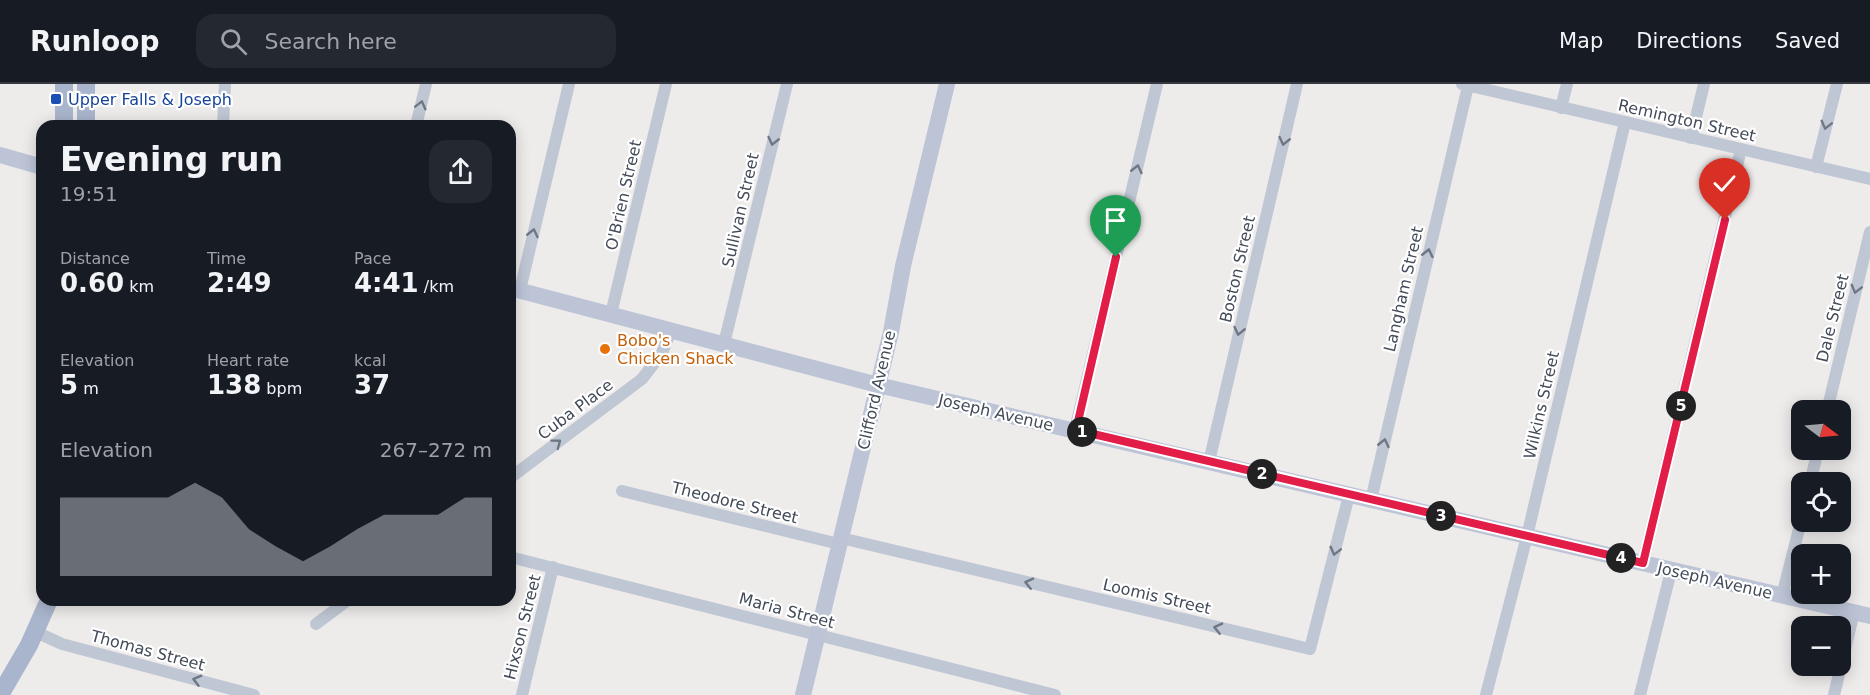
<!DOCTYPE html>
<meta charset="utf-8">
<style>
:root{--surface:#171b24;--page:#242831;--text:#f1f3f6;--muted:#9ea1a6;--line:#363941;--accent:#8c9099}
body{margin:0;font-family:"DejaVu Sans",sans-serif;background:var(--page);color:var(--text);height:100vh;display:flex;flex-direction:column;font-size:22px;white-space:nowrap}
*{box-sizing:border-box;margin:0}
p{font-size:20px;color:var(--muted)}
.icon{flex:none;width:33px;height:33px;fill:none;stroke:currentColor;stroke-width:2;stroke-linecap:round;stroke-linejoin:round}
.map{position:relative;flex:1;overflow:hidden}
.details{position:absolute;left:36px;top:36px;width:480px;height:486px;display:flex;flex-direction:column;background:var(--surface);border-radius:18px;box-shadow:0 3px 15px #0003}
.details>*{flex:none}
.needle{width:39px;rotate:106deg}
.fabs{position:absolute;left:1791px;top:316px;display:grid;gap:12px}
.fabs a{display:grid;place-items:center;width:60px;height:60px;border-radius:12px;background:var(--surface);box-shadow:0 3px 15px #0003;font-size:30px}
.pin{position:absolute;display:grid;place-items:center;width:51px;height:51px;color:#fff;margin:-62px -26px;border-radius:50% 50% 50% 0;rotate:-45deg;box-shadow:0 0 6px #0007}
.pin .icon{rotate:45deg}
.km{position:absolute;width:30px;height:30px;margin:-15px;border-radius:50%;background:#222;color:#fff;font-size:16px;line-height:30px;text-align:center}
.round{display:grid;place-items:center;flex:none;width:63px;height:63px;border-radius:18px;background:var(--page)}
.summary{display:flex;align-items:center;justify-content:space-between;height:102px;padding:0 24px}
h1{font-size:33px;font-weight:700;line-height:45px}
.metrics{display:grid;grid-template-columns:repeat(3,1fr);gap:9px;height:102px;padding:6px 24px}
.metrics div{display:grid;align-content:center}
.metrics b{font-size:26px;font-weight:700}
.metrics small{font-size:16px;font-weight:400}
.metrics p{font-size:16px}
.chart{height:168px;padding:12px 24px}
.chart p{display:flex;justify-content:space-between}
.chart svg{width:100%;height:108px;margin-top:6px;fill:var(--accent);opacity:.7}
header{display:flex;align-items:center;gap:36px;box-sizing:border-box;height:84px;padding:0 30px;background:var(--surface);border-bottom:2px solid var(--line)}
header strong{font-size:28px}
nav{display:flex;gap:33px;margin-inline-start:auto;font-size:21px}
.search{width:420px;height:54px;background:var(--page);display:flex;align-items:center;gap:15px;box-sizing:border-box;padding:0 21px;border-radius:18px;color:var(--muted);font-size:22px}
.map>svg:first-child{display:block}
</style>
<header>
<strong>Runloop</strong>
<div class="search"><svg class="icon" aria-label="search" viewBox="0 0 24 24"><circle cx="10" cy="10" r="6"/><path d="M15 15l6 6"/></svg>Search here</div>
<nav><a>Map</a><a>Directions</a><a>Saved</a></nav>
</header>
<div class="map">
<svg width="1870" height="611" viewBox="0 0 1870 611">
<rect width="100%" height="100%" fill="#eeebeb"/>
<g fill="none" stroke-linecap="round" stroke-linejoin="round">
<g stroke="#c0c7d4" stroke-width="12">
<path d="M1462 0 1870 95"/>
<path d="M1561 24 1567 0"/>
<path d="M223 42 225 0"/>
<path d="M416 42 426 0"/>
<path d="M1691 54 1704 0"/>
<path d="M1816 83 1837 0"/>
<path d="M520 206 569 0"/>
<path d="M611 230 666 0"/>
<path d="M724 260 787 0"/>
<path d="M1827 327 1870 148"/>
<path d="M1075 346 1157 0"/>
<path d="M1209 378 1297 0"/>
<path d="M510 394 642 295 662 269 671 246"/>
<path d="M1810 399 1818 366"/>
<path d="M622 407 839 460"/>
<path d="M1371 416 1468 2"/>
<path d="M841 454 1310 565 1349 411"/>
<path d="M510 473 1055 611"/>
<path d="M1643 479 1741 65"/>
<path d="M1782 512 1802 433"/>
<path d="M316 540 348 516"/>
<path d="M36 548 62 560 254 611"/>
<path d="M522 611 553 483"/>
<path d="M1486 611 1527 452 1625 38"/>
<path d="M1640 611 1671 487"/>
<path d="M1834 611 1854 528"/>
</g>
<g stroke="#bcc4d6" stroke-width="16">
<path d="M0 71 42 83"/>
<path d="M510 204 878 301 1870 532"/>
<path d="M803 611 891 248 903 182 947 0"/>
</g>
<g stroke="#a9b5cc" stroke-width="18">
<path d="M64 42V0"/>
<path d="M86 42V0"/>
<path d="M0 611 29 561 49 516"/>
</g>
</g>
<defs><path id="oneway-chevron" d="M-2-3.5L2.5 0L-2 3.5" fill="none" stroke-width="1.6" stroke-linecap="round" stroke-linejoin="round" transform="scale(1.5)"/></defs>
<g stroke="#6f7684">
<use href="#oneway-chevron" transform="translate(421 21) rotate(-76)"/>
<use href="#oneway-chevron" transform="translate(1826 41) rotate(104)"/>
<use href="#oneway-chevron" transform="translate(773 57) rotate(103)"/>
<use href="#oneway-chevron" transform="translate(1284 57) rotate(103)"/>
<use href="#oneway-chevron" transform="translate(1137 85) rotate(-77)"/>
<use href="#oneway-chevron" transform="translate(533 149) rotate(-77)"/>
<use href="#oneway-chevron" transform="translate(1428 169) rotate(-77)"/>
<use href="#oneway-chevron" transform="translate(1856 205) rotate(104)"/>
<use href="#oneway-chevron" transform="translate(1239 247) rotate(103)"/>
<use href="#oneway-chevron" transform="translate(557 359) rotate(-37)"/>
<use href="#oneway-chevron" transform="translate(1384 359) rotate(-77)"/>
<use href="#oneway-chevron" transform="translate(1335 467) rotate(104)"/>
<use href="#oneway-chevron" transform="translate(1029 499) rotate(-167)"/>
<use href="#oneway-chevron" transform="translate(1218 544) rotate(-167)"/>
<use href="#oneway-chevron" transform="translate(197 596) rotate(-165)"/>
</g>
<g fill="none" stroke-linecap="round" stroke-linejoin="round">
<g stroke="#fff" stroke-width="12">
<path id="route" d="M1116 173 1076 346 1643 479 1725 136"/>
</g>
<use href="#route" stroke="#e11d48" stroke-width="8"/>
</g>
<rect fill="#1a4fb4" stroke="#fff" stroke-width="2" x="50" y="9" width="12" height="12" rx="3"/>
<circle fill="#e8710a" stroke="#fff" stroke-width="2" cx="605" cy="265" r="6"/>
<g text-anchor="middle" stroke-width="4.5" stroke-linejoin="round" paint-order="stroke">
<g font-size="16" fill="#164399" stroke="#fff" text-anchor="start">
<text x="68" y="21">Upper Falls &amp; Joseph</text>
</g>
<g font-size="16" fill="#434b59" stroke="#fff">
<text transform="translate(1687 36) rotate(13)" y="6">Remington Street</text>
<text transform="translate(623 111) rotate(-77)" y="6">O'Brien Street</text>
<text transform="translate(740 126) rotate(-77)" y="6">Sullivan Street</text>
<text transform="translate(1237 185) rotate(-77)" y="6">Boston Street</text>
<text transform="translate(1403 205) rotate(-77)" y="6">Langham Street</text>
<text transform="translate(1832 234) rotate(-76)" y="6">Dale Street</text>
<text transform="translate(876 306) rotate(-77)" y="6">Clifford Avenue</text>
<text transform="translate(1541 321) rotate(-77)" y="6">Wilkins Street</text>
<text transform="translate(575 325) rotate(-37)" y="6">Cuba Place</text>
<text transform="translate(996 328) rotate(13)" y="6">Joseph Avenue</text>
<text transform="translate(735 418) rotate(14)" y="6">Theodore Street</text>
<text transform="translate(1715 496) rotate(13)" y="6">Joseph Avenue</text>
<text transform="translate(1157 512) rotate(13)" y="6">Loomis Street</text>
<text transform="translate(787 526) rotate(15)" y="6">Maria Street</text>
<text transform="translate(522 543) rotate(-76)" y="6">Hixson Street</text>
<text transform="translate(148 566) rotate(15)" y="6">Thomas Street</text>
</g>
<g font-size="16" fill="#c56008" stroke="#fff" text-anchor="start">
<text x="617" y="262">Bobo's<tspan x="617" dy="18">Chicken Shack</tspan></text>
</g>
</g>
</svg>
<div class="fabs">
<a><svg class="needle" viewBox="-14 -14 28 28"><path d="M0-13l5 13h-10z" fill="#e53935"/><path d="M0 13l5-13h-10z" fill="#9ea1a6"/></svg></a>
<a><svg class="icon" aria-label="locate" viewBox="0 0 24 24"><circle cx="12" cy="12" r="6"/><path d="M12 2v4M12 18v4M2 12h4M18 12h4"/></svg></a>
<a>+</a>
<a>−</a>
</div>
<div class="pin" style="left:1116px;top:173px;background:#1e9e55"><svg class="icon" aria-label="arrive" viewBox="0 0 24 24"><path d="M6 21V4h12l-3 4 3 4H6"/></svg></div>
<div class="pin" style="left:1725px;top:136px;background:#d93025"><svg class="icon" aria-label="check" viewBox="0 0 24 24"><path d="M5 12l5 5 9-10"/></svg></div>
<b class="km" style="left:1082px;top:348px">1</b>
<b class="km" style="left:1262px;top:390px">2</b>
<b class="km" style="left:1441px;top:432px">3</b>
<b class="km" style="left:1621px;top:474px">4</b>
<b class="km" style="left:1681px;top:322px">5</b>
<section class="details">
<div class="summary"><div><h1>Evening run</h1><p>19:51</p></div><a class="round"><svg class="icon" aria-label="share" viewBox="0 0 24 24"><path d="M12 15V3M7 8l5-5 5 5M5 13v7h14v-7"/></svg></a></div>
<div class="metrics">
<div><p>Distance</p><b>0.60<small> km</small></b></div>
<div><p>Time</p><b>2:49</b></div>
<div><p>Pace</p><b>4:41<small> /km</small></b></div>
</div>
<div class="metrics">
<div><p>Elevation</p><b>5<small> m</small></b></div>
<div><p>Heart rate</p><b>138<small> bpm</small></b></div>
<div><p>kcal</p><b>37</b></div>
</div>
<div class="chart"><p><span>Elevation</span>267–272 m</p>
<svg viewBox="0 0 160 44" preserveAspectRatio="none"><path d="M0 44V12L10 12L20 12L30 12L40 12L50 6L60 12L70 25L80 32L90 38L100 32L110 25L120 19L130 19L140 19L150 12L160 12V44z"/></svg>
</div>
</section>
</div>
